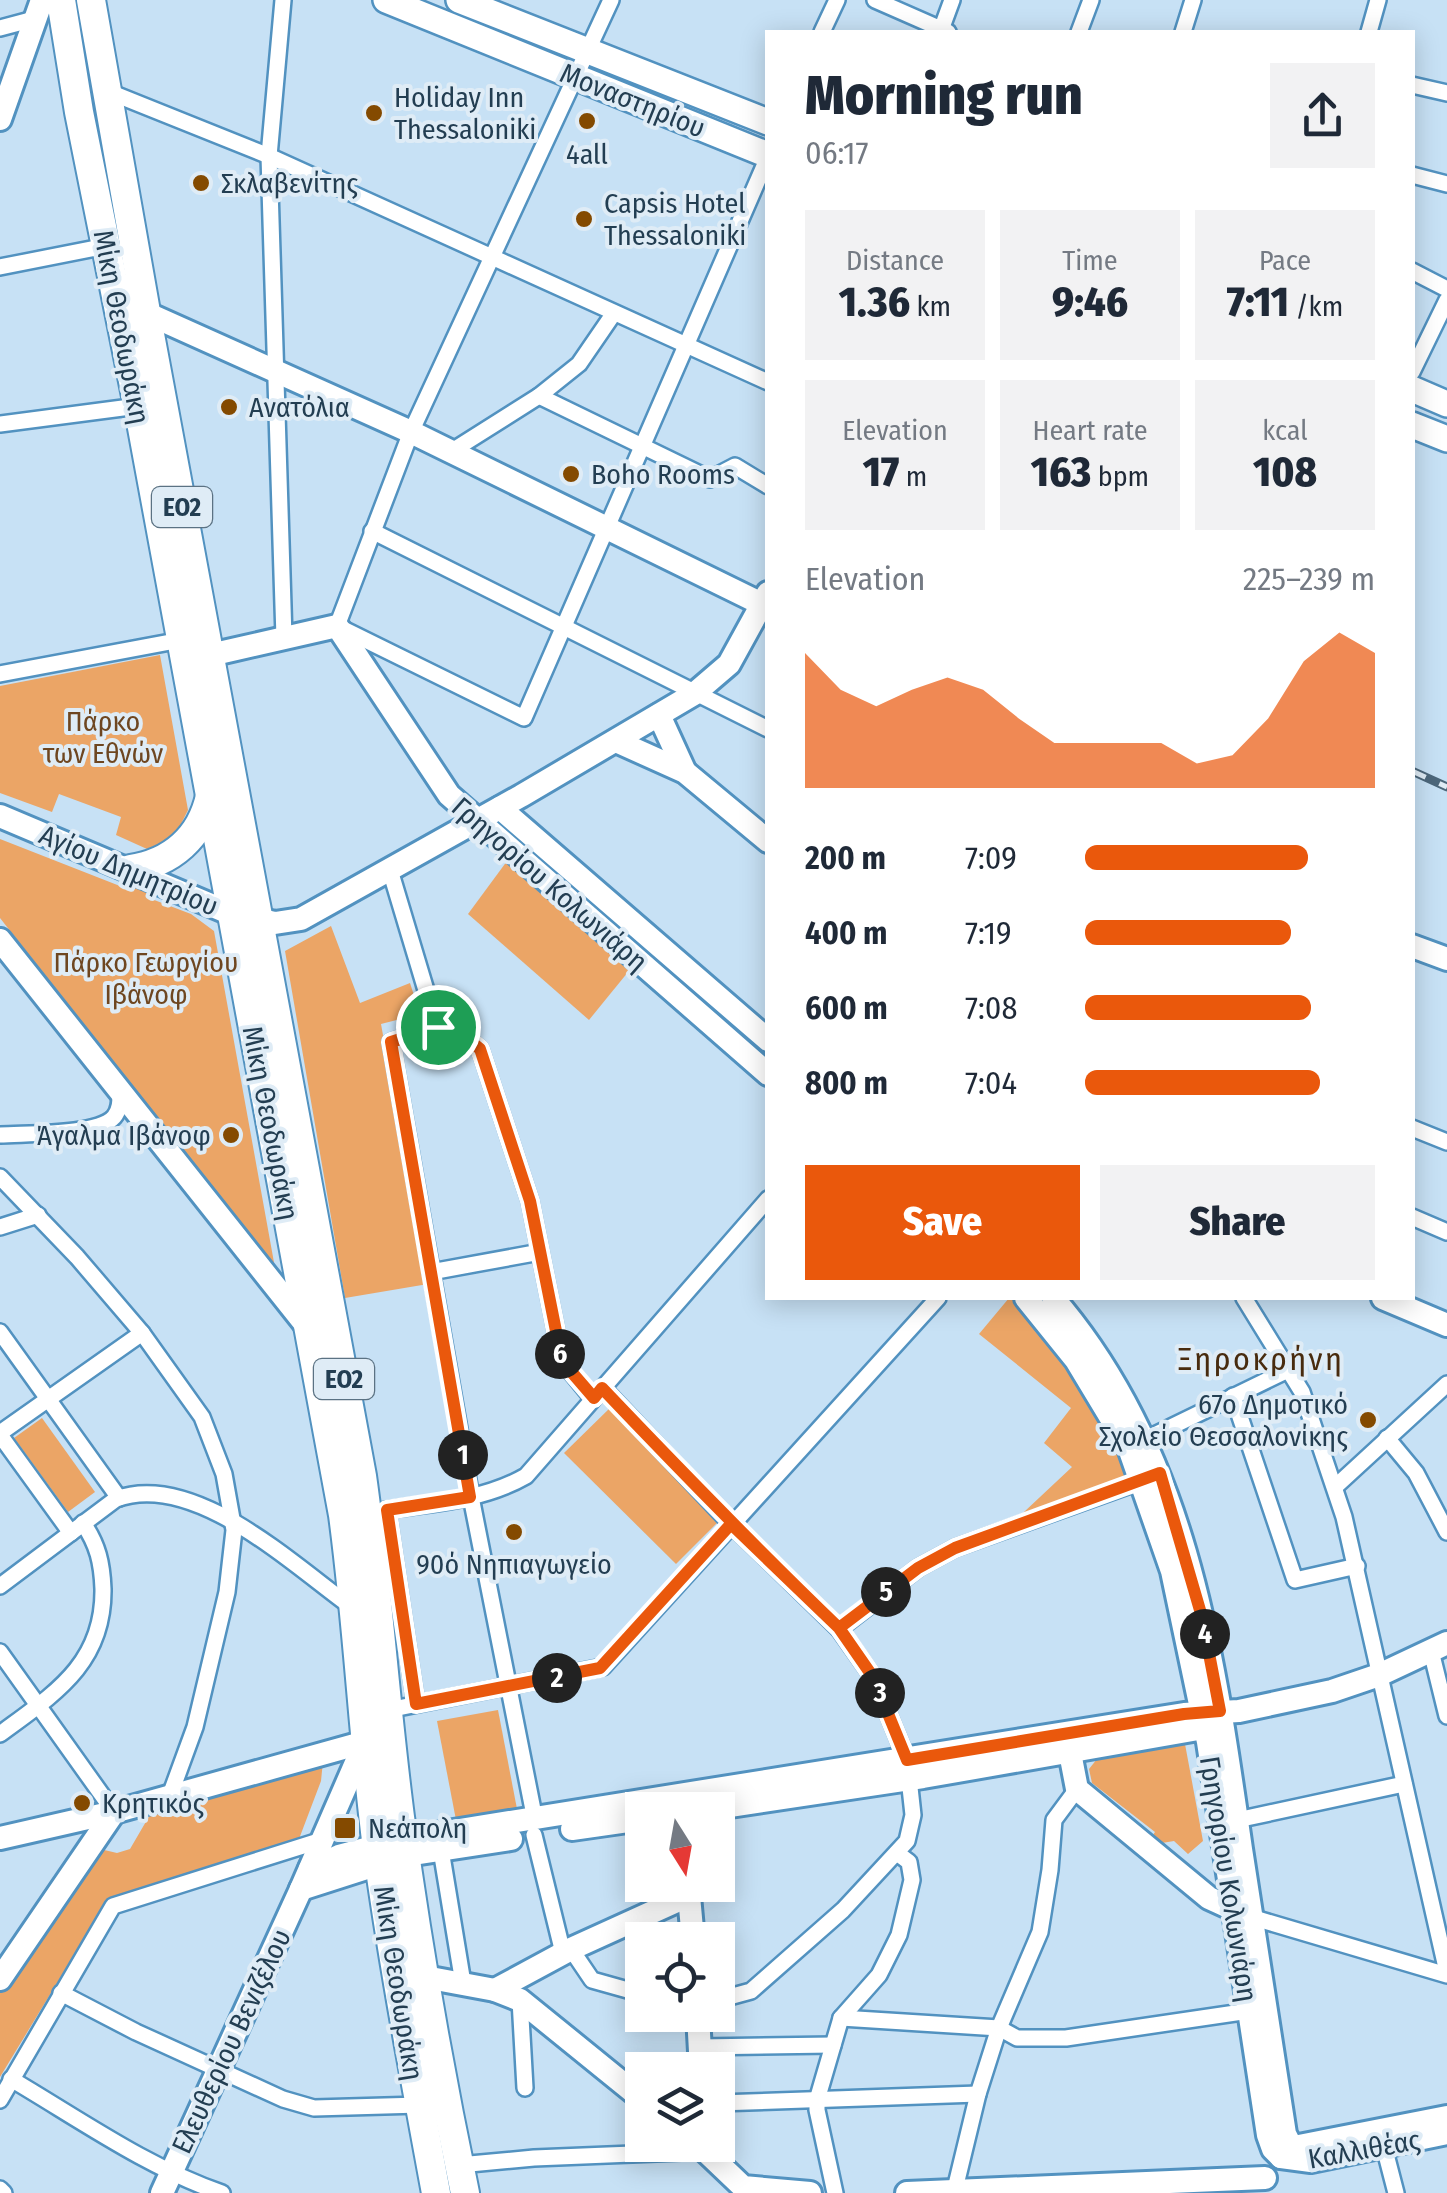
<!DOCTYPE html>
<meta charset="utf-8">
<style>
:root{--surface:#fff;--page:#f2f2f3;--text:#1f2937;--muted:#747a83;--accent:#ea580c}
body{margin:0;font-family:"Fira Sans Condensed",sans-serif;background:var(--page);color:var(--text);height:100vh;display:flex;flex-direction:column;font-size:38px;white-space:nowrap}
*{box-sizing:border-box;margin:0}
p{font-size:32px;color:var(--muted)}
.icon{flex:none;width:55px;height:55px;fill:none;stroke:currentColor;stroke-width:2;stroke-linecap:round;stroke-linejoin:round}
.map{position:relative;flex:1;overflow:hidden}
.sheet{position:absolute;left:765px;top:30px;width:650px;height:1270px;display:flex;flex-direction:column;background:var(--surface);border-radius:0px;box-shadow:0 5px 25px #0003}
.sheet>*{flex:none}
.needle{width:65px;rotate:169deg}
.buttons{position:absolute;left:625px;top:1792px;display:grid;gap:20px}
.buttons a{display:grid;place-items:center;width:110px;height:110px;border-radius:0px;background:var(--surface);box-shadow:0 5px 25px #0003;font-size:50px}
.pin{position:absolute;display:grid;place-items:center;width:85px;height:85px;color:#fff;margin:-42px;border:5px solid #fff;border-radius:50%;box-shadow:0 2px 10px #0007}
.km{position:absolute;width:50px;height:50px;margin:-25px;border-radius:50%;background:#222;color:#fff;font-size:28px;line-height:50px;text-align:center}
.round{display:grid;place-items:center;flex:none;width:105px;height:105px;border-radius:0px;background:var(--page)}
.summary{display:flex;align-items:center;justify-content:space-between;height:170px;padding:0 40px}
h1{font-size:55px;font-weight:800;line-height:75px}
.figures{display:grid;grid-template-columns:repeat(3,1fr);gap:15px;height:170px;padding:10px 40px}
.figures div{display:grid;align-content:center;border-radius:0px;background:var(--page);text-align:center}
.figures b{font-size:42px;font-weight:800}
.figures small{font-size:28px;font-weight:400}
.figures p{font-size:28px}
.chart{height:280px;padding:20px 40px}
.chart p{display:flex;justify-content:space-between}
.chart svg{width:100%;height:180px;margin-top:10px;fill:var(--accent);opacity:.7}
.action{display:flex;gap:20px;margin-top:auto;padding:20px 40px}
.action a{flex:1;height:115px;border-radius:0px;background:var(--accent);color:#fff;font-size:40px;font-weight:800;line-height:115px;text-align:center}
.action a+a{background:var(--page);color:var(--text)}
ul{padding:0 40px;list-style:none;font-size:32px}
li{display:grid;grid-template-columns:160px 120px 1fr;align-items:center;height:75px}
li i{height:25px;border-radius:12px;background:var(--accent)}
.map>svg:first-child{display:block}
</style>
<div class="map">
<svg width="1447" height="2193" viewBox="0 0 1447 2193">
<rect width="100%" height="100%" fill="#c7e1f5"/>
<g fill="#eba566">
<path d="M160 655 188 810 174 838 147 849 116 835 121 817 59 794 52 812 0 793V686Z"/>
<path d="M0 839 125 888 133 883 154 892 149 898 191 914 214 931 275 1268 0 918Z"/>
<path d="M513 853 637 961 589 1020 468 914Z"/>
<path d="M331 926 360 1003 410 983 420 1014 381 1024 428 1284 345 1298 285 951Z"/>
<path d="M1009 1298H1026L1143 1481 1027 1521 1024 1512 1072 1467 1044 1443 1071 1408 979 1334Z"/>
<path d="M614 1404 725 1515 676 1564 564 1453Z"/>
<path d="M42 1418 95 1492 68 1512 14 1438Z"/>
<path d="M498 1710 517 1809 456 1820 437 1721Z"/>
<path d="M1185 1744 1203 1841 1188 1854 1174 1841 1162 1843 1153 1835 1155 1832 1092 1783 1089 1769 1097 1759Z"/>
<path d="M323 1761 321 1781 299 1839 108 1899 0 2077V1991L100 1849 117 1853 130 1849 151 1813Z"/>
</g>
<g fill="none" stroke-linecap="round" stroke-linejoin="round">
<g stroke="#5292c0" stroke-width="20">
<g id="street">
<path d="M283 0 269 156 284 638"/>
<path d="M611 0 411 432 337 626 524 718 768 157"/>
<path d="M875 0 948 32"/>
<path d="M0 28 34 19"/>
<path d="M941 30 952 0"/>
<path d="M822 32 837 0"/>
<path d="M1079 32 1091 0"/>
<path d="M1183 32 1193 0"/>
<path d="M1369 32 1378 0"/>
<path d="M1412 85 1447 93"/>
<path d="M107 91 269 156 768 382"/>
<path d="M1412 175 1447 184"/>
<path d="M0 267 106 246"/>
<path d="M1412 271 1447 289"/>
<path d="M1412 372 1447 300"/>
<path d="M539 396 710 479 735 466 768 486"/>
<path d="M0 424 138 406"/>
<path d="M452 451 539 396 579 364 614 313"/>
<path d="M372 531 768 729"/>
<path d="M0 674 181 640"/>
<path d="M390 870 437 1027"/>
<path d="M1412 1128 1447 1142"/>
<path d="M0 1135C25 1133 97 1136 114 1117 120 1110 120 1101 120 1093"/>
<path d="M0 1177 77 1257 142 1333 202 1417 224 1474 234 1530 227 1592 195 1727 169 1798"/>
<path d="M1412 1217 1447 1232"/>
<path d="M0 1227 38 1215"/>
<path d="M431 1272 540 1252"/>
<path d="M1244 1298 1302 1392 1344 1517 1447 1972"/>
<path d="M0 1332 119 1498"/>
<path d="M603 1388 731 1524 839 1629 873 1677 907 1760 913 1815 907 1841 843 1910 751 1991 718 2000"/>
<path d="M1233 1396 1295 1580 1357 1566"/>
<path d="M0 1433 142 1333"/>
<path d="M0 1435 71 1533"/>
<path d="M1387 1438 1416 1473 1447 1532"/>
<path d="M1136 1444 1290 1369"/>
<path d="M1335 1487 1447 1384"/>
<path d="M387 1510 416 1704"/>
<path d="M367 1513C420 1504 479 1503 526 1476L768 1199"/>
<path d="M0 1586 116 1499C194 1470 293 1565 353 1608"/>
<path d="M839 1629 918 1568 955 1548 1147 1479"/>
<path d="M1431 1651 1447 1716"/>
<path d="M0 1652 114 1812"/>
<path d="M388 1710 603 1667 938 1298"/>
<path d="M0 1734C54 1694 104 1664 103 1589 102 1563 98 1545 83 1523"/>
<path d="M535 1820 471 1497 391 1042 437 1027 458 1031 480 1049 530 1201 562 1361 593 1399"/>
<path d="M1237 1820 1404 1784"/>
<path d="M534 1835 563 1953"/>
<path d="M441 1850 463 1983"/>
<path d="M1251 1917 1447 1975"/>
<path d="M571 1949 592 1980 642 1994"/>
<path d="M61 1993 136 2032 283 2099 314 2108 420 2105"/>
<path d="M520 2000 525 2088"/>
<path d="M841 2018 999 2028 1017 2038H1066L1249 2011"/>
<path d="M699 2047 833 2045"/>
<path d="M11 2079C79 2119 148 2168 222 2193"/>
<path d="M0 2100 113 1906 322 1840"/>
<path d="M718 2103 978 2094"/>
<path d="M1382 2139 1396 2193"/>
<path d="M459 2165 534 2158 706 2151"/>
<path d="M0 2189 4 2193"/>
<path d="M835 2193 817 2110V2100L841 2018 879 1975 899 1935 912 1880 909 1862 897 1853"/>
<path d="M954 2193 978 2094 999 2028 1040 1932 1050 1870 1054 1820 1077 1789"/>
</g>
</g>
<g stroke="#5292c0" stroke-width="28">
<g id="secondary">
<path d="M0 119 42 0"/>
<path d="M146 313 411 432 768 607"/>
<path d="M210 655 337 626 449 795 768 1074"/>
<path d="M659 715 685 772"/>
<path d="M616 741 685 772 768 841"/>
<path d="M500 808 768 1040"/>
<path d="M0 816 232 914 275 923 301 919 521 796 694 694 729 664 768 593"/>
<path d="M0 940 309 1329"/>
<path d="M1412 946 1447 959"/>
<path d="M1026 1298 1076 1360 1129 1448 1172 1571 1208 1742 1268 2135 1273 2149 1281 2157"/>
<path d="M1053 1298C1187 1453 1213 1654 1241 1849 1255 1944 1270 2039 1285 2134L1290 2144"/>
<path d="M1383 1298 1447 1325"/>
<path d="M1067 1737 1077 1789 1209 1898 1244 1914"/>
<path d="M703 1810 923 1777 1204 1728 1218 1723"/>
<path d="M572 1829 642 1819"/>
<path d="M0 1838 114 1812 365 1742"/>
<path d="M310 1869 339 1856 404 1839 1184 1714 1239 1711 1332 1691 1379 1675 1447 1643"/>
<path d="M688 1885 693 1940"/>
<path d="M301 1889 407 1855 511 1839"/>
<path d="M425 1977 495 1990 520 2000 642 2099"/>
<path d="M0 1979 114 1812"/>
<path d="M495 1990 571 1949 690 1895"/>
<path d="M698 2015 701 2070"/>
<path d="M699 2145 743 2187 810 2193"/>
<path d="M1299 2146 1447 2117"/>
<path d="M1281 2157 1311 2161 1447 2133"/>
<path d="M162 2193 301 1889 365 1742"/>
<path d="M907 2193 1265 2178"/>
</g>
</g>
<g stroke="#5292c0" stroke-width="30">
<g id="primary">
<path d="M386 0 768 155"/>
<path d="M459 0 768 122"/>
<path d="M1412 389 1447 404"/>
<path d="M1412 425 1447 439"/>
</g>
</g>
<g stroke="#5292c0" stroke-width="32">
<g id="highway">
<path d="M61 0 79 112 138 406 343 1515C358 1626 363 1738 377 1848 393 1964 415 2079 436 2193"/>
<path d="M91 0 149 329 362 1476C378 1589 385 1703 400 1817 417 1943 439 2069 465 2193"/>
<path d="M130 869C172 863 201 837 210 796"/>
</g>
</g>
<use href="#street" stroke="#fff" stroke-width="15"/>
<use href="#secondary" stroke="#fff" stroke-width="22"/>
<use href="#primary" stroke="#fff" stroke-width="25"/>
<use href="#highway" stroke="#fff" stroke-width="28"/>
<g stroke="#4c677b" stroke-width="9">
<path id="rail" d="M1412 771 1447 787"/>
</g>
<use href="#rail" stroke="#dfecf6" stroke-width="5" stroke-dasharray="15" stroke-linecap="butt"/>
</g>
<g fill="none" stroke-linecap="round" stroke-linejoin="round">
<g stroke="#fff" stroke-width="20">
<path id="route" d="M438 1027 391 1042 470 1497 387 1510 416 1704 600 1668 731 1524 839 1628 873 1677 907 1760 1184 1714 1220 1711 1202 1617 1160 1473 955 1548 918 1568 839 1628C758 1550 680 1470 602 1388L594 1398 562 1361 530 1201 480 1049 458 1031 438 1027"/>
</g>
<use href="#route" stroke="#ea580c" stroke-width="12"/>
</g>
<g fill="#844a00" stroke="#dfecf6" stroke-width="4">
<circle cx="374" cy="113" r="10"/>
<circle cx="587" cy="121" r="10"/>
<circle cx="201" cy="183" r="10"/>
<circle cx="584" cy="219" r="10"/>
<circle cx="229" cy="407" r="10"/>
<circle cx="571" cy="474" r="10"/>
<circle cx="231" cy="1135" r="10"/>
<circle cx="1368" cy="1420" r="10"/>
<circle cx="514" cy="1532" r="10"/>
<circle cx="82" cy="1803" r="10"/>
<rect x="333" y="1816" width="24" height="24" rx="5"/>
</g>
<g text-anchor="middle" stroke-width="8" stroke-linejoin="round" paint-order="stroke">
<g fill="#dfecf6" stroke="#5b7283" stroke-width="2.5">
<rect x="152" y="487" width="60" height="40" rx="8"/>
<rect x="314" y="1359" width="60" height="40" rx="8"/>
</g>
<g font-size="25" font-weight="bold" fill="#233e52">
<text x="182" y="516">ΕΟ2</text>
<text x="344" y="1388">ΕΟ2</text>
</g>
<g font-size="28" fill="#233e52" stroke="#dfecf6" text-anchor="start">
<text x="394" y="107">Holiday Inn<tspan x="394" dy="32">Thessaloniki</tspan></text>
<text x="587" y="164" text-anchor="middle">4all</text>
<text x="221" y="193">Σκλαβενίτης</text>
<text x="604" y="213">Capsis Hotel<tspan x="604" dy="32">Thessaloniki</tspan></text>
<text x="249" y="417">Ανατόλια</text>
<text x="591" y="484">Boho Rooms</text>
<text x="211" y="1145" text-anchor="end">Άγαλμα Ιβάνοφ</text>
<text x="1348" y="1414" text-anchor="end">67ο Δημοτικό<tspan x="1348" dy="32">Σχολείο Θεσσαλονίκης</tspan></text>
<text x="514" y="1574" text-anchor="middle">90ό Νηπιαγωγείο</text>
<text x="102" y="1813">Κρητικός</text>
<text x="368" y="1838">Νεάπολη</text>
</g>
<g font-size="28" fill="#233e52" stroke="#dfecf6">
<text transform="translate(633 100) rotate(22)" y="10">Μοναστηρίου</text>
<text transform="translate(122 327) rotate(79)" y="10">Μίκη Θεοδωράκη</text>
<text transform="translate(129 870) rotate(23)" y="10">Αγίου Δημητρίου</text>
<text transform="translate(550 884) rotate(41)" y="10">Γρηγορίου Κολωνιάρη</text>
<text transform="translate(271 1123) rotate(79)" y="10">Μίκη Θεοδωράκη</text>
<text transform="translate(1229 1879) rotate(81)" y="10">Γρηγορίου Κολωνιάρη</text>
<text transform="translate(399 1983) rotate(81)" y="10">Μίκη Θεοδωράκη</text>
<text transform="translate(231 2041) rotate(-65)" y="10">Ελευθερίου Βενιζέλου</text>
<text transform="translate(1364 2149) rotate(-10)" y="10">Καλλιθέας</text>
</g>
<g font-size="28" fill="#6e4620" stroke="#dfecf6">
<text x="103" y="731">Πάρκο<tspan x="103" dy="32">των Εθνών</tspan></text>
<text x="146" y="972">Πάρκο Γεωργίου<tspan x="146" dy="32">Ιβάνοφ</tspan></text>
</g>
<g font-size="32" letter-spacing="2.5" fill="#482b0e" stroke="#dfecf6">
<text x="1261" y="1370">Ξηροκρήνη</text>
</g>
</g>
</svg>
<div class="buttons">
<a><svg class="needle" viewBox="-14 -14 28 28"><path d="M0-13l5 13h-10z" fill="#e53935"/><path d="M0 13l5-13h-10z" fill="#747a83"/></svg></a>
<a><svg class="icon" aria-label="locate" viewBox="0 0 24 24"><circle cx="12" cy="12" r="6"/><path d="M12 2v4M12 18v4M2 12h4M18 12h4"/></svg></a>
<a><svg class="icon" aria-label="layers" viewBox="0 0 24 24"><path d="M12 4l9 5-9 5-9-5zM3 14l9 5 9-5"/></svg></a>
</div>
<div class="pin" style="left:438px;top:1027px;background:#1e9e55"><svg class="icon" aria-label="arrive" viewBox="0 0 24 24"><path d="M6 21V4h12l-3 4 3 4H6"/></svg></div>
<b class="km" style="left:463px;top:1455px">1</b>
<b class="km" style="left:557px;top:1678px">2</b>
<b class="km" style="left:880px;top:1693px">3</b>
<b class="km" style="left:1205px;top:1634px">4</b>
<b class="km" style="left:886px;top:1592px">5</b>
<b class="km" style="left:560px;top:1354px">6</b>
<section class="sheet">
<div class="summary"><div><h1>Morning run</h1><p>06:17</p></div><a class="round"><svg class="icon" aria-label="share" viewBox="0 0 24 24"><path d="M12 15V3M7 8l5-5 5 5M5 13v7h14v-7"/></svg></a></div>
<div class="figures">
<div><p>Distance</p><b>1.36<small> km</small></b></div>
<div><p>Time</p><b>9:46</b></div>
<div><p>Pace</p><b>7:11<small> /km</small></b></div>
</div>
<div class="figures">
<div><p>Elevation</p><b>17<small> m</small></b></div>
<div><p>Heart rate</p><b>163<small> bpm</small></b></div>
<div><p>kcal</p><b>108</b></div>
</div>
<div class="chart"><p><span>Elevation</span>225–239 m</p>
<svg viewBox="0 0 160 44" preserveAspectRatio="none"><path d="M0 44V11L10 20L20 24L30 20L40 17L50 20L60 27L70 33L80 33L90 33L100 33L110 38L120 36L130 27L140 13L150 6L160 11V44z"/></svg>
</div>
<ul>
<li><b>200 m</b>7:09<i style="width:77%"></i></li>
<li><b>400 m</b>7:19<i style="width:71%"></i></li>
<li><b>600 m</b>7:08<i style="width:78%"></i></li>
<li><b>800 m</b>7:04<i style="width:81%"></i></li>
</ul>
<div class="action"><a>Save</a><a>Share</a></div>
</section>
</div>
